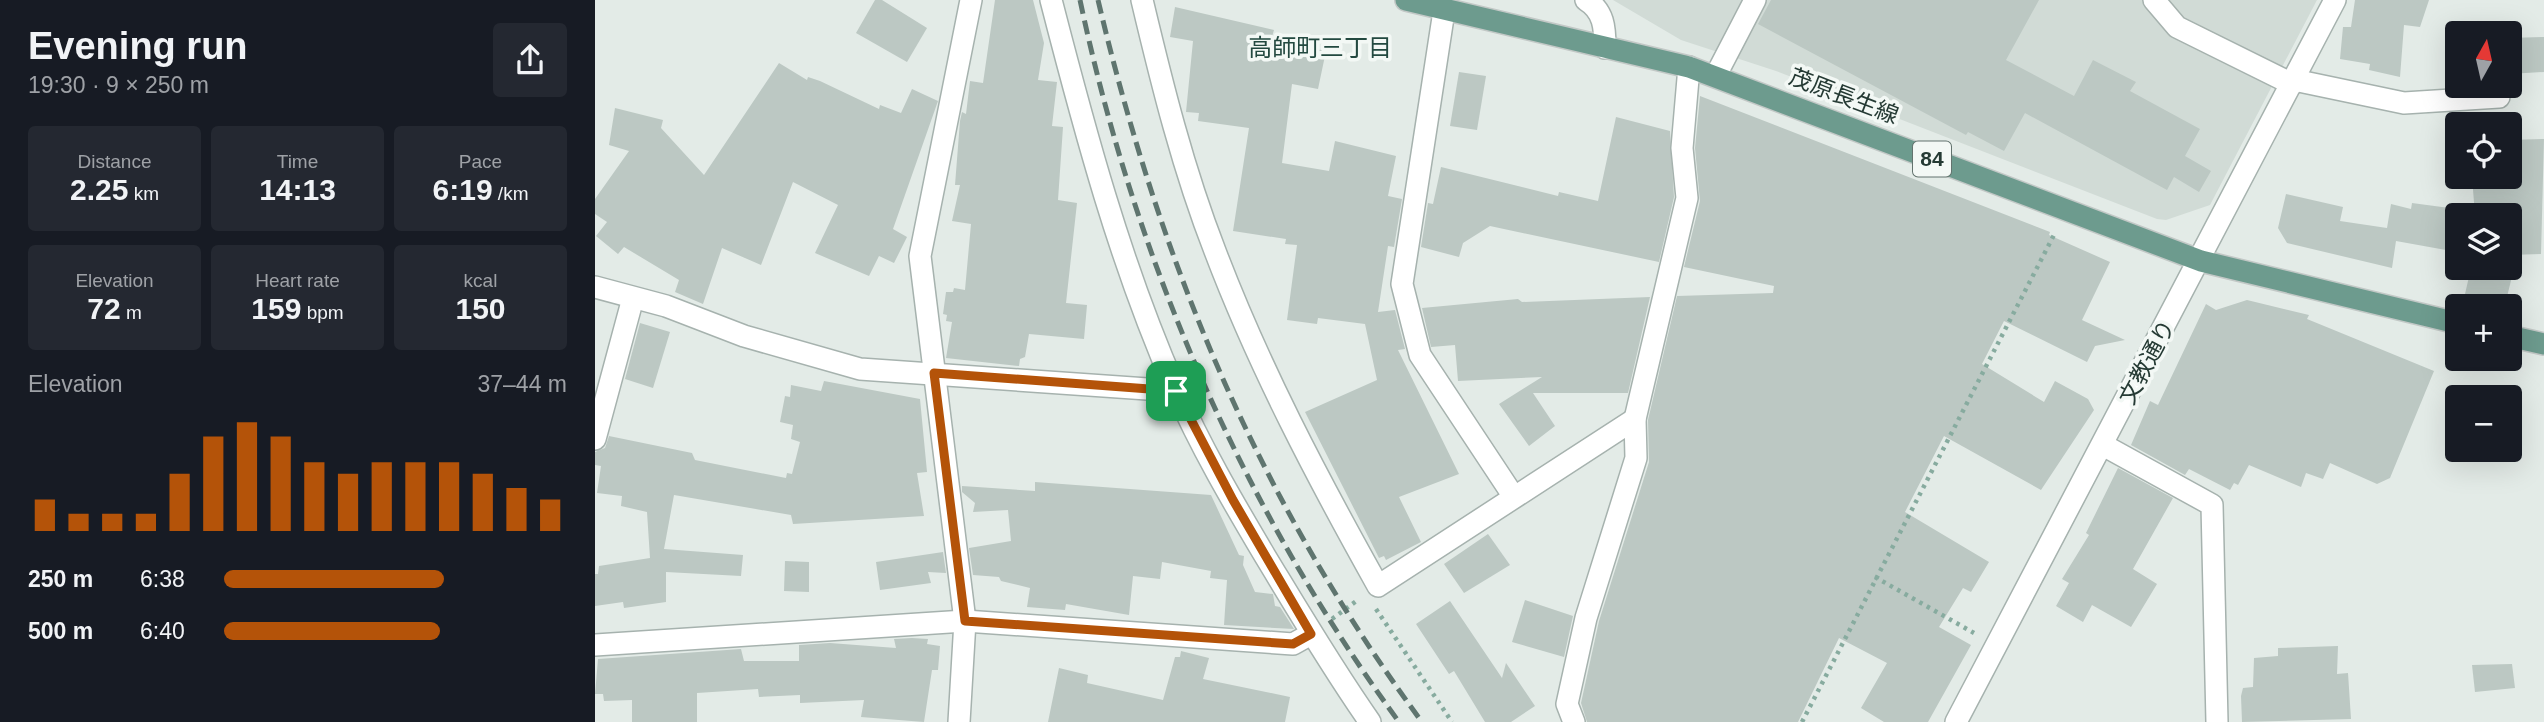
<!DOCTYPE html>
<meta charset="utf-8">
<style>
:root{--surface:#171b24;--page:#242831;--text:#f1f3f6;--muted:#9ea1a6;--accent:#b45309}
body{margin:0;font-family:Helvetica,"Noto Sans JP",sans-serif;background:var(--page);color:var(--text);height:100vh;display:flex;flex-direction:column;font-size:26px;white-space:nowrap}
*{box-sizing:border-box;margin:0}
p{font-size:23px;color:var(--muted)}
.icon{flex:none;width:38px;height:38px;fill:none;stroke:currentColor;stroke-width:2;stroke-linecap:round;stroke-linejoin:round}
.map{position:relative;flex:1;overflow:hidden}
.details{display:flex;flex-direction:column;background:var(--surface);width:595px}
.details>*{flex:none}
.needle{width:46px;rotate:8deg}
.buttons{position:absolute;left:1850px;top:21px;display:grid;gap:14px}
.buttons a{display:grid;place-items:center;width:77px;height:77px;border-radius:7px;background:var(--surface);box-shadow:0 7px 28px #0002;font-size:35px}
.pin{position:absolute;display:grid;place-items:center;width:60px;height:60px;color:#fff;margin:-30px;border-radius:14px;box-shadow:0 4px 10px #0006}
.round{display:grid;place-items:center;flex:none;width:74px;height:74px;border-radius:7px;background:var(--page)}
.head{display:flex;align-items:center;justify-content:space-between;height:119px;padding:0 28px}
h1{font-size:38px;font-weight:600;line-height:52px}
.stats{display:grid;grid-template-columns:repeat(3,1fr);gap:10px;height:119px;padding:7px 28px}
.stats div{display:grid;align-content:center;border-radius:7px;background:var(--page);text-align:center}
.stats b{font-size:30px;font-weight:600}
.stats small{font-size:19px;font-weight:400}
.stats p{font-size:19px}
.chart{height:196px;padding:14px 28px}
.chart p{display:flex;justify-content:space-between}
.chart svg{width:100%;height:126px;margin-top:7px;stroke:var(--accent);stroke-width:6}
ul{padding:0 28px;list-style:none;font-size:23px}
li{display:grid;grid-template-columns:112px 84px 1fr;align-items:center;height:52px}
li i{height:18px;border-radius:9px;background:var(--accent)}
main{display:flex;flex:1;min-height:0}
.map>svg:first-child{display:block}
</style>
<main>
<section class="details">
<div class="head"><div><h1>Evening run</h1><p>19:30 · 9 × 250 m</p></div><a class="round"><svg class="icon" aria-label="share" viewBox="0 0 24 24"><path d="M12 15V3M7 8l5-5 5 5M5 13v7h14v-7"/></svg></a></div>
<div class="stats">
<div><p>Distance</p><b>2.25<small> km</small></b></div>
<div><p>Time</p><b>14:13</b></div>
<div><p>Pace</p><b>6:19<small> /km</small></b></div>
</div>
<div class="stats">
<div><p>Elevation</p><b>72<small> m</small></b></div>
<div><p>Heart rate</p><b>159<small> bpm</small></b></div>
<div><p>kcal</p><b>150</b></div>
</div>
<div class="chart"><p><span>Elevation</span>37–44 m</p>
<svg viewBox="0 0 160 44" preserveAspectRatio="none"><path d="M5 44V33M15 44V38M25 44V38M35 44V38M45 44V24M55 44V11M65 44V6M75 44V11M85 44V20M95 44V24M105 44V20M115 44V20M125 44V20M135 44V24M145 44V29M155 44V33"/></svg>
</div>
<ul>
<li><b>250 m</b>6:38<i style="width:64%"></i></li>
<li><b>500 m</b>6:40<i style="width:63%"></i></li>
</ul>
</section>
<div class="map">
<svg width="1949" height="722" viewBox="0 0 1949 722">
<rect width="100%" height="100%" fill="#e3ebe7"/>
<path fill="#d1dbd6" d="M1018 0H1722L1615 205 1571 220 1562 219 1181 71 1086 40Z"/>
<g fill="#bcc8c3">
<path d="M280 0H287L332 28 312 62 261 33Z"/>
<path d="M400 0H438L449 43 443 80 462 82 457 126 468 127 463 200 482 203 471 303 492 305 489 339 434 334 430 357 425 359 424 366 351 358 357 322 351 321 352 315 348 314 351 292H358L359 288 370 290 376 224 357 221 365 185H360L365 121 367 112 371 114 375 81 388 83Z"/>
<path d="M1176 0H1444L1411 60 1479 96 1498 60 1541 82 1535 91 1605 129 1590 156 1616 171 1604 192 1579 177 1572 190 1430 113 1409 151 1373 132 1371 135 1163 24Z"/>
<path d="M1760 0H1834L1825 27 1809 25 1805 77 1774 70 1775 64 1745 59 1748 27H1756Z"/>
<path d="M580 7 679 30 676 40 731 51 723 89 697 84 687 163 734 171 740 141 801 156 793 196 807 199 799 247 793 246 783 312 800 310 810 349 803 350 864 474 804 497 826 542 791 560 789 556 784 558 710 412 782 380 770 324 723 318 722 324 692 320 702 245 690 244 691 239 638 231 654 128 603 121 604 113 591 112 598 41 575 37Z"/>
<path d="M1949 37V72L1914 74V38Z"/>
<path d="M184 63 212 80 213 77 225 81 284 109 285 105 306 113 317 89 343 101 298 229 312 237 299 263 284 256 274 276 220 253 243 205 198 182 166 265 127 248 108 304 80 292 84 280 29 247 23 254 1 236 12 222 0 214V199L34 151 14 145 20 108 68 120 66 128 109 175Z"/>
<path d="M864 72 891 76 882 130 855 126Z"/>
<path d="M1105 96 1455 232 1454 235 1515 262 1487 320 1530 340 1500 346 1492 362 1409 321 1387 364 1449 402 1460 381 1493 399 1499 410 1446 490 1349 436 1310 512 1394 562 1376 592 1368 588 1344 627 1376 645 1333 722H1289L1266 708 1292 663 1244 638 1203 722H992L986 703 1004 621 1054 462 1053 420 1082 296 1178 293 1179 286 1089 267 1105 201 1100 148Z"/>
<path d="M1021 117 1075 131 1079 197 1064 262 895 226 868 243 864 257 826 247 833 203 838 204 846 167 963 196 964 192 1003 201Z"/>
<path d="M1949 139 1946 254 1914 255V215H1880L1877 177H1914V140Z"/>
<path d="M1691 194 1748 207 1745 221 1792 228 1796 204 1816 209 1817 203 1862 209V252L1801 241 1797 268 1692 243 1683 228Z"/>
<path d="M1876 268H1919L1911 301 1870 294Z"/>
<path d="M1055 297 1033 393H938L960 426 934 446 904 404 947 377 863 381 860 345 836 347 827 308 923 299 927 302Z"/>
<path d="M1652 300 1714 315 1712 319 1839 371 1795 478 1782 484 1735 463 1728 479 1711 473 1706 487 1654 465 1643 485 1639 483 1635 490 1594 469 1590 475 1536 445 1555 401 1563 405 1611 304 1621 310Z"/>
<path d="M45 323 75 332 58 388 30 379Z"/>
<path d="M229 381 325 399 332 472 322 473 329 516 198 524 196 515 79 495 69 549 148 555 146 576 71 572V602L29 608 28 602 0 606V574H3L4 566 55 558 52 512 26 506 27 496 2 493 6 466 0 465V452L10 448 14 436 97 453 100 460 191 478 192 473 197 474 205 442 196 439 198 425 185 422 190 396 195 397 196 385 226 391Z"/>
<path d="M1523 468 1578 498 1538 569 1562 584 1536 627 1497 605 1488 622 1461 606 1474 583 1467 579 1494 535 1491 533Z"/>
<path d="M440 482 616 495 644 555 649 556 648 565 660 592 678 594 680 606 685 607 699 629 629 625 632 580 615 578 616 571 567 562 565 579 538 576 534 615 471 604 470 610 432 607 435 588 406 581 404 577 378 575 374 548 416 541 413 510 378 512 380 503 367 492V486L440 491Z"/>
<path d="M893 534 915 565 869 593 849 564Z"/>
<path d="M348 552 351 573 333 572 336 583 285 590 281 562Z"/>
<path d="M190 561 214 562V592L189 591Z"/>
<path d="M930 600 978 616 969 657 917 642Z"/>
<path d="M855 601 907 678 911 663 940 706 916 722H890L859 671 854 674 821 624Z"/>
<path d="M317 638 333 639 332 644 345 646 343 670H337L329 722 266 717 269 700 205 703V695L164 697 163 689 102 693V722H37V700L9 701 8 694H0L3 659 146 649 149 661H204V645L235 643 301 648 299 639Z"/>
<path d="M1743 646 1742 674 1753 673 1756 719 1647 722 1646 696 1648 688 1658 687 1659 658 1683 656V648Z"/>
<path d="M586 651 614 658 608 679 695 697 690 722H453L464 668 493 675 492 683 568 700 580 657H585Z"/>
<path d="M1917 664 1920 688 1880 692 1877 665Z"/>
</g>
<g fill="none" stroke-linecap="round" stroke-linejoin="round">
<g stroke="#a6b2ae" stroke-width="24">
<g id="minor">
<path d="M456 0C490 132 525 263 580 388 605 446 638 502 670 556 704 612 737 668 775 722"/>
<path d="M547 0C567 84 588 169 620 251 664 367 722 477 783 586L1040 419"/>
<path d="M991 0C1009 11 1010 28 1010 48"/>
<path d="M1559 0 1582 27 1697 84"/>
<path d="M849 11 807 284 825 355 919 497"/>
<path d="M1121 75 1160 0"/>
<path d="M1699 80 1809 103 1904 97"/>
<path d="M0 287 71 306 149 336 265 369 581 391"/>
<path d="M0 439 38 298"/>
<path d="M1508 445 1617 505 1622 722"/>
<path d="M0 645 370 621 698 644 716 634"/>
<path d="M364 722 370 621 325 256 376 0"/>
<path d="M979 722 972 704 991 618 1041 458 1040 419 1092 198 1087 148 1094 67"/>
<path d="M1361 722 1740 0"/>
</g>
</g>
<g stroke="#c2c8c6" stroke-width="24">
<g id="major">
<path d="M811 0 1094 67 1606 261 1862 323"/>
<path d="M1914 336 1949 344"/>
</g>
</g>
<g stroke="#87ab9f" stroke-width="4.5" stroke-dasharray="3.5 5" stroke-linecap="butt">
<path d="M1280 577 1379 633"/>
<path d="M781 609 857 722"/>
<path d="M737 619 764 599"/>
<path d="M1207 722 1460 233"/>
</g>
<use href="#minor" stroke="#fff" stroke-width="21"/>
<use href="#major" stroke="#6d9b8e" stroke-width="21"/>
<g stroke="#5f756f" stroke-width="5" stroke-dasharray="14 7" stroke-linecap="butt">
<path d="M485 0C540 260 647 507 804 722"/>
<path d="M503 0C566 266 664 501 827 722"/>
</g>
</g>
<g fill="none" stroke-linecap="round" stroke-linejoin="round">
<g stroke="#fff" stroke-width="14">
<path id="route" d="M339 373 581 391 638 500 716 634 698 644 370 621Z"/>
</g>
<use href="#route" stroke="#b45309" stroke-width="9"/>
</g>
<g text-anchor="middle" stroke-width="7" stroke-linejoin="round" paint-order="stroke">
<rect fill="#f3f8f5" stroke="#63736e" stroke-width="2" x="1318" y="141.5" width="38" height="35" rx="5"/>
<g font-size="21" font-weight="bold" fill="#253a34">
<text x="1337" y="166">84</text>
</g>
<g font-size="23" fill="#253a34" stroke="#f3f8f5">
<text transform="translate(1249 96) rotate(21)" y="8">茂原長生線</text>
<text transform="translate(1552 362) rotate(-62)" y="8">文教通り</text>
</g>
<g font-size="24" fill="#234940" stroke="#f3f8f5">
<text x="725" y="56">高師町三丁目</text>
</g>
</g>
</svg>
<div class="buttons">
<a><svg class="needle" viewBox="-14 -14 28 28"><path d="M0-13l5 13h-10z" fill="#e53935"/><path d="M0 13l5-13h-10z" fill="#9ea1a6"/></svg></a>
<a><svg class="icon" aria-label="locate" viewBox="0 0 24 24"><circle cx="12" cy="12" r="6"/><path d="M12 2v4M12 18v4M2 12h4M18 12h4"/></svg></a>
<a><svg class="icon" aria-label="layers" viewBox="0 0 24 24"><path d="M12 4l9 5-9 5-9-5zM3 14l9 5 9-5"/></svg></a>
<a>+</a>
<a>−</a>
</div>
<div class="pin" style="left:581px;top:391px;background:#1e9e55"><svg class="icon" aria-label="arrive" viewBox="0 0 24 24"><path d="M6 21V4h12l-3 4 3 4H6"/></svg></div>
</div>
</main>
